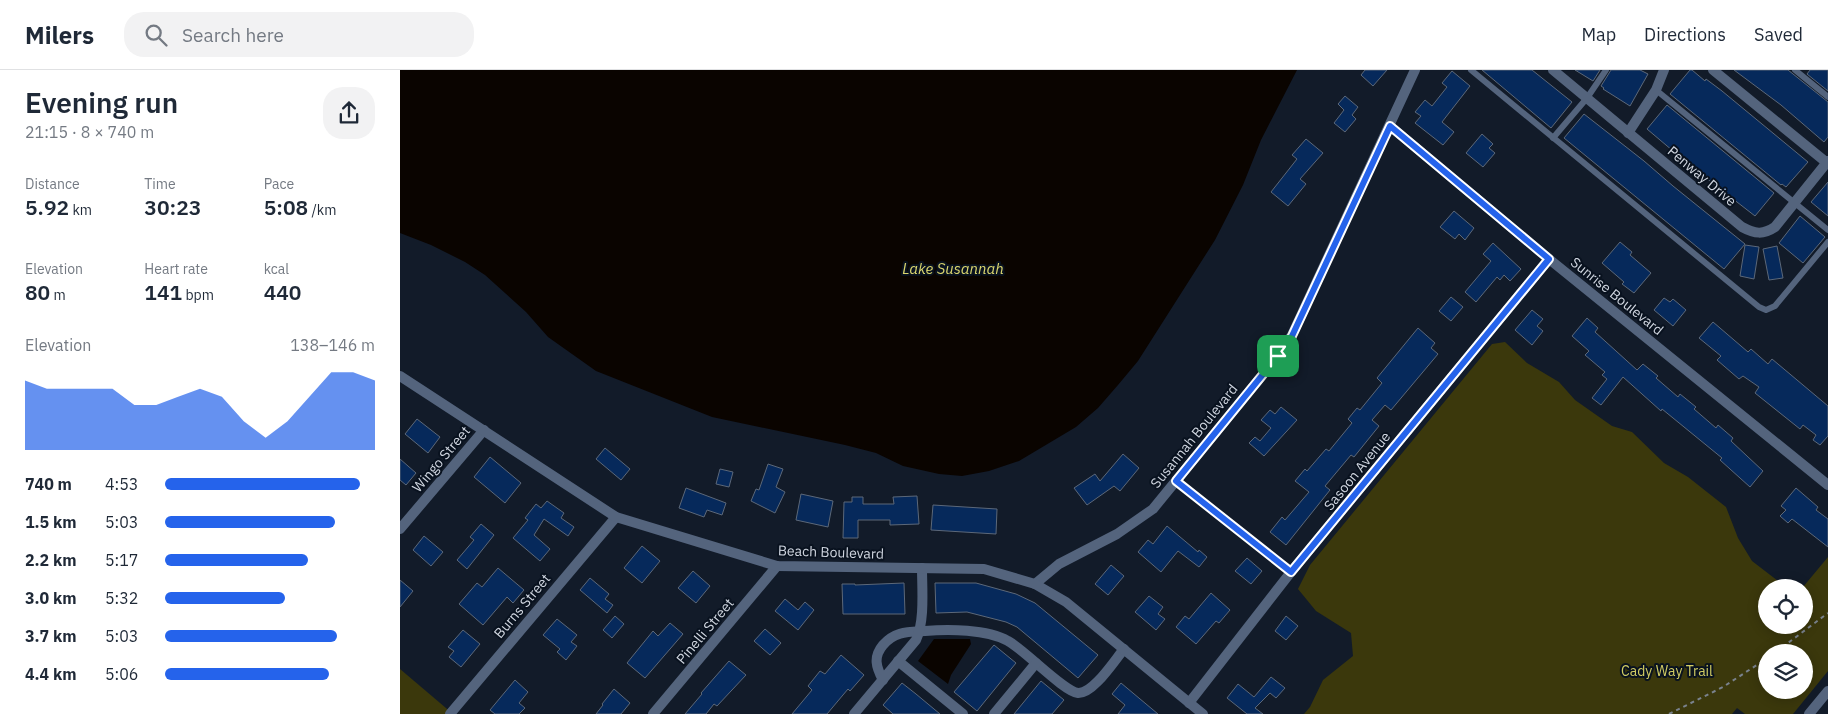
<!DOCTYPE html>
<meta charset="utf-8">
<style>
:root{--surface:#fff;--page:#f2f2f3;--text:#1f2937;--muted:#747a83;--line:#e0e1e3;--accent:#2563eb}
body{margin:0;font-family:"IBM Plex Sans",sans-serif;background:var(--page);color:var(--text);height:100vh;display:flex;flex-direction:column;font-size:19px;white-space:nowrap}
*{box-sizing:border-box;margin:0}
p{font-size:16px;color:var(--muted)}
.icon{flex:none;width:28px;height:28px;fill:none;stroke:currentColor;stroke-width:2;stroke-linecap:round;stroke-linejoin:round}
.map{position:relative;flex:1;overflow:hidden}
.panel{display:flex;flex-direction:column;background:var(--surface);width:400px}
.panel>*{flex:none}
.buttons{position:absolute;left:1358px;top:509px;display:grid;gap:10px}
.buttons a{display:grid;place-items:center;width:55px;height:55px;border-radius:50%;background:var(--surface);box-shadow:0 2px 12px #0003;font-size:25px}
.pin{position:absolute;display:grid;place-items:center;width:42px;height:42px;color:#fff;margin:-21px;border-radius:10px;box-shadow:0 2px 8px #0006}
.round{display:grid;place-items:center;flex:none;width:52px;height:52px;border-radius:20px;background:var(--page)}
.headline{display:flex;align-items:center;justify-content:space-between;height:85px;padding:0 25px}
h1{font-size:28px;font-weight:600;line-height:38px}
.metrics{display:grid;grid-template-columns:repeat(3,1fr);gap:8px;height:85px;padding:5px 25px}
.metrics div{display:grid;align-content:center}
.metrics b{font-size:21px;font-weight:600}
.metrics small{font-size:14px;font-weight:400}
.metrics p{font-size:14px}
.chart{height:140px;padding:10px 25px}
.chart p{display:flex;justify-content:space-between}
.chart svg{width:100%;height:90px;margin-top:5px;fill:var(--accent);opacity:.7}
ul{padding:0 25px;list-style:none;font-size:16px}
li{display:grid;grid-template-columns:80px 60px 1fr;align-items:center;height:38px}
li i{height:12px;border-radius:6px;background:var(--accent)}
header{display:flex;align-items:center;gap:30px;box-sizing:border-box;height:70px;padding:0 25px;background:var(--surface);border-bottom:1px solid var(--line)}
header strong{font-size:24px}
nav{display:flex;gap:28px;margin-inline-start:auto;font-size:18px}
.search{width:350px;height:45px;background:var(--page);display:flex;align-items:center;gap:12px;box-sizing:border-box;padding:0 18px;border-radius:20px;color:var(--muted);font-size:19px}
main{display:flex;flex:1;min-height:0}
.map>svg:first-child{display:block}
</style>
<header>
<strong>Milers</strong>
<div class="search"><svg class="icon" aria-label="search" viewBox="0 0 24 24"><circle cx="10" cy="10" r="6"/><path d="M15 15l6 6"/></svg>Search here</div>
<nav><a>Map</a><a>Directions</a><a>Saved</a></nav>
</header>
<main>
<section class="panel">
<div class="headline"><div><h1>Evening run</h1><p>21:15 · 8 × 740 m</p></div><a class="round"><svg class="icon" aria-label="share" viewBox="0 0 24 24"><path d="M12 15V3M7 8l5-5 5 5M5 13v7h14v-7"/></svg></a></div>
<div class="metrics">
<div><p>Distance</p><b>5.92<small> km</small></b></div>
<div><p>Time</p><b>30:23</b></div>
<div><p>Pace</p><b>5:08<small> /km</small></b></div>
</div>
<div class="metrics">
<div><p>Elevation</p><b>80<small> m</small></b></div>
<div><p>Heart rate</p><b>141<small> bpm</small></b></div>
<div><p>kcal</p><b>440</b></div>
</div>
<div class="chart"><p><span>Elevation</span>138–146 m</p>
<svg viewBox="0 0 160 44" preserveAspectRatio="none"><path d="M0 44V10L10 14L20 14L30 14L40 14L50 22L60 22L70 18L80 14L90 18L100 30L110 38L120 30L130 18L140 6L150 6L160 10V44z"/></svg>
</div>
<ul>
<li><b>740 m</b>4:53<i style="width:93%"></i></li>
<li><b>1.5 km</b>5:03<i style="width:81%"></i></li>
<li><b>2.2 km</b>5:17<i style="width:68%"></i></li>
<li><b>3.0 km</b>5:32<i style="width:57%"></i></li>
<li><b>3.7 km</b>5:03<i style="width:82%"></i></li>
<li><b>4.4 km</b>5:06<i style="width:78%"></i></li>
</ul>
</section>
<div class="map">
<svg width="1428" height="644" viewBox="0 0 1428 644">
<rect width="100%" height="100%" fill="#121b29"/>
<g fill="#3b380c" fill-rule="evenodd">
<path d="M1105 272 1127 293 1159 312 1175 330 1212 356 1232 362 1264 393 1288 407 1326 437 1338 468 1352 491 1386 517 1366 518V555H1404L1403 517 1428 487V601L1393 644H1345L1337 638 1332 644H904L910 637 923 610 953 586 951 563 916 541 898 519 910 495 1092 274ZM1366 582H1404V620H1366Z"/>
<path d="M0 599 53 644H0Z"/>
</g>
<g fill="#0a0400">
<path d="M0 0H897L861 70 843 115 815 170 738 291 718 315 698 338 676 357 619 391 589 401 562 406 539 404 503 396 476 383 445 375 312 347 196 301 148 267 126 242 85 205 65 192 31 175 0 163Z"/>
<path d="M534 569H570L571 574 551 605 548 614 518 591Z"/>
</g>
<g fill="#06295b" stroke="#5c6879">
<path d="M965 0H987L973 16 961 5Z"/>
<path d="M1082 0H1132L1172 32 1151 58Z"/>
<path d="M1175 0H1200L1193 11Z"/>
<path d="M1211 0H1240L1248 4 1230 36 1203 19 1204 18 1201 16Z"/>
<path d="M1290 0H1292L1305 11 1306 9 1322 21 1408 92 1386 117 1382 114 1381 115 1270 24Z"/>
<path d="M1334 0H1388L1428 32V67L1424 72 1381 35Z"/>
<path d="M1410 0H1428V21L1407 4Z"/>
<path d="M1052 1 1070 16 1042 52 1054 62 1043 75 1015 53 1021 46 1015 42 1025 30 1032 36 1047 17 1042 13Z"/>
<path d="M945 26 958 37 952 45 956 49 945 62 934 53 944 40 938 34Z"/>
<path d="M1267 35 1374 123 1355 146 1292 97 1247 59Z"/>
<path d="M1184 44 1244 91 1273 116 1345 174 1324 199 1164 68Z"/>
<path d="M1082 64 1093 74 1089 78 1095 83 1083 97 1066 83Z"/>
<path d="M906 69 923 83 900 109 906 114 888 136 871 122 897 89 892 85Z"/>
<path d="M1428 112V146L1411 132Z"/>
<path d="M1054 141 1074 158 1065 170 1059 164 1055 169 1040 157Z"/>
<path d="M1400 146 1425 167 1403 193 1379 173Z"/>
<path d="M1220 172 1232 182 1230 185 1251 203 1234 223 1222 214 1224 212 1202 193Z"/>
<path d="M1093 173 1121 199 1110 211 1104 205 1100 210 1097 207 1076 232 1065 222 1091 191 1083 184Z"/>
<path d="M1345 175 1359 177 1354 209 1340 206Z"/>
<path d="M1377 176 1383 208 1369 210 1363 179Z"/>
<path d="M1051 227 1063 237 1051 251 1039 241Z"/>
<path d="M1264 228 1270 232 1273 229 1286 240 1273 256 1254 240Z"/>
<path d="M1132 240 1143 249 1137 256 1143 261 1132 275 1115 260Z"/>
<path d="M1187 248 1198 258 1195 262 1237 300 1243 294 1258 306 1256 308 1278 327 1280 324 1296 337 1294 339 1316 358 1318 355 1333 368 1331 371 1363 401 1350 417 1320 390 1322 388 1262 339 1261 341 1223 307 1201 335 1192 328 1207 309 1202 305 1205 302 1185 285 1189 281 1172 266Z"/>
<path d="M1313 252 1348 282 1351 279 1368 294 1372 289 1428 336V366L1420 375 1413 370 1416 365 1403 355 1400 359 1355 323 1359 317 1343 306 1339 309 1317 290 1321 286 1299 268Z"/>
<path d="M1018 258 1035 273 1031 278 1038 284 991 340 985 335 972 350 979 356 954 387 951 385 925 416 930 420 886 475 870 462 882 447 885 450 909 422 895 411 905 399 907 401 926 379 929 381 952 353 948 349 957 338 960 340 982 313 977 308Z"/>
<path d="M881 337 897 350 864 386 849 373 855 367 860 371 871 358 861 350 870 340 875 344Z"/>
<path d="M17 349 40 367 28 383 5 364Z"/>
<path d="M205 378 230 399 221 410 196 389Z"/>
<path d="M723 384 739 398 720 421 714 416 687 435 674 418 695 404 700 411Z"/>
<path d="M90 387 121 413 105 433 74 407Z"/>
<path d="M0 389 16 403 6 415 0 410Z"/>
<path d="M368 394 383 399 376 417 385 422 375 443 351 431 356 419 359 420Z"/>
<path d="M320 399 333 402 329 417 316 414Z"/>
<path d="M286 418 326 433 322 445 307 440 304 447 279 438Z"/>
<path d="M1396 418 1418 437 1416 440 1428 449V477L1392 449 1388 453 1380 446 1386 440 1381 436Z"/>
<path d="M401 424 433 431 428 457 396 450Z"/>
<path d="M517 426 519 454 490 455V450H458V468H443L444 432H452V427H463V434H494L493 427Z"/>
<path d="M147 431 164 443 161 448 174 457 168 466 144 449 134 465 150 479 140 491 113 468 128 450 125 448 136 434 141 438Z"/>
<path d="M533 435 597 439 596 464 531 460Z"/>
<path d="M81 454 94 465 67 499 57 490 74 470 70 467Z"/>
<path d="M767 456 798 482 799 480 807 487 799 497 778 481 761 502 738 482 748 470 753 474Z"/>
<path d="M24 466 43 482 31 496 13 480Z"/>
<path d="M242 476 260 491 242 513 224 498Z"/>
<path d="M847 488 862 501 851 514 835 501Z"/>
<path d="M711 495 724 506 708 525 695 514Z"/>
<path d="M98 498 124 520 113 533 107 527 83 555 59 534 77 513 82 517Z"/>
<path d="M293 501 310 516 296 533 278 518Z"/>
<path d="M190 508 209 524 205 529 213 535 207 543 180 520Z"/>
<path d="M0 510 13 521 0 537Z"/>
<path d="M504 513 505 544H443L442 514H455V515Z"/>
<path d="M535 513H576L616 524 635 533 698 585 678 608 617 557 606 552 567 542 536 543Z"/>
<path d="M811 523 830 540 819 553 816 551 796 574 776 557 785 546 789 549Z"/>
<path d="M749 526 763 537 758 544 765 549 756 560 735 542Z"/>
<path d="M385 529 398 540 405 532 414 540 398 560 375 541Z"/>
<path d="M215 546 224 554 212 568 203 560Z"/>
<path d="M886 546 898 556 886 570 875 561Z"/>
<path d="M157 549 177 565 171 572 177 576 166 590 157 582 160 579 143 565Z"/>
<path d="M270 553 283 564 245 608 227 593 253 561 258 566Z"/>
<path d="M365 559 381 573 370 585 354 571Z"/>
<path d="M63 560 80 574 61 597 49 587 54 581 48 577Z"/>
<path d="M594 575 616 593 577 641 554 622Z"/>
<path d="M441 585 464 605 450 621 448 619 427 644H392L412 620 408 616 420 601 425 604Z"/>
<path d="M329 591 346 605 317 636 314 634 306 644H285L302 624 301 623Z"/>
<path d="M871 607 885 618 876 628 870 623 855 638 863 644H847L827 628 838 614 854 627Z"/>
<path d="M115 610 128 622 119 633 125 638 119 644H95L90 640Z"/>
<path d="M641 611 664 630 652 644H614Z"/>
<path d="M502 613 516 624 540 644H493L483 635Z"/>
<path d="M721 613 758 644H718L725 635 712 624Z"/>
<path d="M214 619 230 633 221 644H196L203 635 202 634Z"/>
</g>
<g fill="none" stroke-linecap="round" stroke-linejoin="round">
<g stroke="#7a828d" stroke-width="2" stroke-dasharray="4 4" stroke-linecap="butt">
<path d="M783 417 884 496"/>
<path d="M1376 582 1428 543"/>
<path d="M1269 644 1323 617 1366 589"/>
</g>
<g stroke="#54647d" stroke-width="6">
<path d="M1071 0 1359 237 1366 240 1375 236 1428 172"/>
<path d="M1395 0 1428 27"/>
<path d="M1256 20 1428 160"/>
<path d="M1153 68 1187 28 1206 0"/>
</g>
<g stroke="#54647d" stroke-width="10">
<path d="M1153 0 1342 157C1355 164 1363 165 1375 157L1428 91"/>
<path d="M1313 0 1427 93"/>
<path d="M990 56 1149 189 1428 415"/>
<path d="M1228 63 1256 20 1264 0"/>
<path d="M0 459 84 360"/>
<path d="M635 514 659 494 717 464 753 439 878 286 892 265 1015 0"/>
<path d="M498 591 563 644"/>
<path d="M483 610C476 597 473 587 483 575 495 561 508 562 525 561 548 559 587 559 608 571 625 580 663 621 678 623 693 624 714 591 724 579"/>
<path d="M789 633 891 502 1149 189"/>
<path d="M50 644 216 447"/>
<path d="M253 644 377 496"/>
<path d="M454 644 516 570C525 551 522 519 522 498"/>
<path d="M594 644 636 593"/>
<path d="M1409 644 1428 621"/>
</g>
<path stroke="#54647d" stroke-width="10" d="M0 306 216 447 377 496 584 499 635 514 666 532 803 644"/>
</g>
<g fill="none" stroke-linecap="round" stroke-linejoin="round">
<g stroke="#fff" stroke-width="10">
<path id="route" d="M990 56 1149 189 891 502 776 411 878 286 892 266Z"/>
</g>
<use href="#route" stroke="#2563eb" stroke-width="6"/>
</g>
<g text-anchor="middle" stroke-width="4" stroke-linejoin="round" paint-order="stroke">
<g font-size="14" fill="#d0d6e0" stroke="#09121f">
<text transform="translate(1302 106) rotate(40)" y="5">Penway Drive</text>
<text transform="translate(1217 226) rotate(39)" y="5">Sunrise Boulevard</text>
<text transform="translate(794 366) rotate(-51)" y="5">Susannah Boulevard</text>
<text transform="translate(41 389) rotate(-50)" y="5">Wingo Street</text>
<text transform="translate(957 401) rotate(-51)" y="5">Sasoon Avenue</text>
<text transform="translate(431 482) rotate(2)" y="5">Beach Boulevard</text>
<text transform="translate(122 536) rotate(-50)" y="5">Burns Street</text>
<text transform="translate(305 561) rotate(-50)" y="5">Pinelli Street</text>
</g>
<g font-size="14" fill="#d2cd64" stroke="#09121f">
<text x="1267" y="606">Cady Way Trail</text>
</g>
<g font-size="15" font-style="italic" fill="#dbd66e" stroke="#09121f">
<text x="553" y="204">Lake Susannah</text>
</g>
</g>
</svg>
<div class="buttons">
<a><svg class="icon" aria-label="locate" viewBox="0 0 24 24"><circle cx="12" cy="12" r="6"/><path d="M12 2v4M12 18v4M2 12h4M18 12h4"/></svg></a>
<a><svg class="icon" aria-label="layers" viewBox="0 0 24 24"><path d="M12 4l9 5-9 5-9-5zM3 14l9 5 9-5"/></svg></a>
</div>
<div class="pin" style="left:878px;top:286px;background:#1e9e55"><svg class="icon" aria-label="arrive" viewBox="0 0 24 24"><path d="M6 21V4h12l-3 4 3 4H6"/></svg></div>
</div>
</main>
